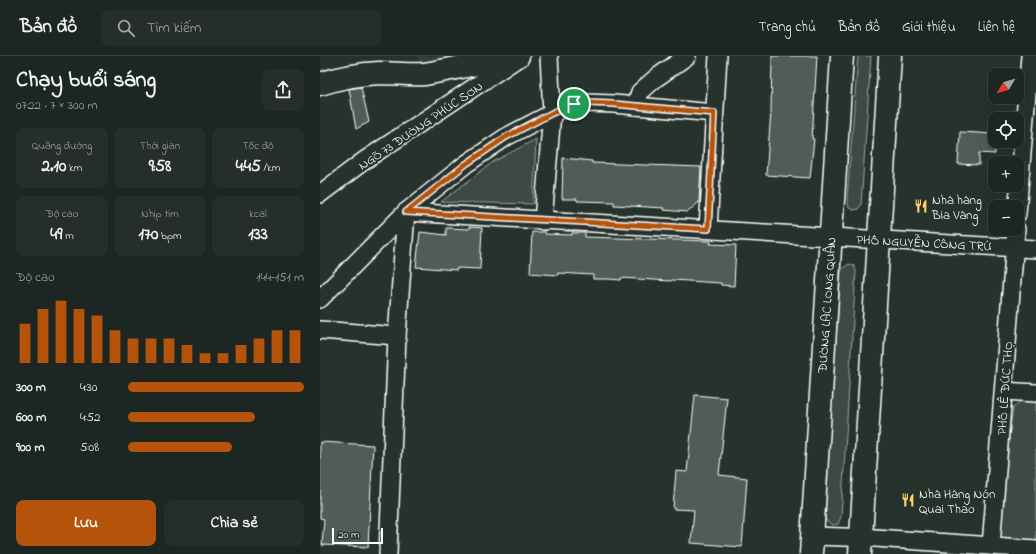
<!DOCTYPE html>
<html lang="vi">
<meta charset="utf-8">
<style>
:root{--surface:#1c2622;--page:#252e2a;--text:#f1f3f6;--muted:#a0a5a5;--line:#3a4340;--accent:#b45309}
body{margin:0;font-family:"Indie Flower",sans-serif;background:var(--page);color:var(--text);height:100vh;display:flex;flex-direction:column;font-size:15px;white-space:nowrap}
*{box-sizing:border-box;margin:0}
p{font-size:13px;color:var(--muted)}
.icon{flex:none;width:22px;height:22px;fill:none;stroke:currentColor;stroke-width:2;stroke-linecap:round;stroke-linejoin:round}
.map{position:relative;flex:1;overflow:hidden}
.drawer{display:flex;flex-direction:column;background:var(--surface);width:320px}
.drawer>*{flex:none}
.needle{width:26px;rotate:232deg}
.buttons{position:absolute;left:668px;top:12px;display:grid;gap:8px}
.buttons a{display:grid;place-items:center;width:36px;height:36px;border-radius:8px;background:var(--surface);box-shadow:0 4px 16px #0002,0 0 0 1px var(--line);font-size:20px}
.scale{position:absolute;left:12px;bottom:10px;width:51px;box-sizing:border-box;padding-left:4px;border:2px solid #fff;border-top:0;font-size:11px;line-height:14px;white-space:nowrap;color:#fff;-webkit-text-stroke:3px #26332d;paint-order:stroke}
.pin{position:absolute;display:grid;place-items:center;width:34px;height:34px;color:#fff;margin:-17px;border:2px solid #fff;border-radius:50%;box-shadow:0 1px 4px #0007}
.round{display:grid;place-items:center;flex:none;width:42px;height:42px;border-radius:8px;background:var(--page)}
.head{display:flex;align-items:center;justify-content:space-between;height:68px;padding:0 16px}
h1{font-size:22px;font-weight:700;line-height:30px}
.stats{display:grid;grid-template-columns:repeat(3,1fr);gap:6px;height:68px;padding:4px 16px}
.stats div{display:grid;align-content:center;border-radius:8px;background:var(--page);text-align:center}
.stats b{font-size:17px;font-weight:700}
.stats small{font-size:11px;font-weight:400}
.stats p{font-size:11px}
.chart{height:112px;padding:8px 16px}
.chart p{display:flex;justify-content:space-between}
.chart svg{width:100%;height:72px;margin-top:4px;stroke:var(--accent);stroke-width:6}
.cta{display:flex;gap:8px;margin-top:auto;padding:8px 16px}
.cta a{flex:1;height:46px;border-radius:8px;background:var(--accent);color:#fff;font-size:16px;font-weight:700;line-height:46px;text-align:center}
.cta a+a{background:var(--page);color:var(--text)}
ul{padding:0 16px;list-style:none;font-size:13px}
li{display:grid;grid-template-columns:64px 48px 1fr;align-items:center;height:30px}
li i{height:10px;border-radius:5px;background:var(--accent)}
header{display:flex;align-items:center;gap:24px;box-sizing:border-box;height:56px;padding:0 20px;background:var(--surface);border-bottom:1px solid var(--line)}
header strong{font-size:19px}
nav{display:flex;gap:22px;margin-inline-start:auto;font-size:14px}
.search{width:280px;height:36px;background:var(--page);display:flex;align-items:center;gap:10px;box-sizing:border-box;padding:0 14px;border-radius:8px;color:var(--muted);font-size:15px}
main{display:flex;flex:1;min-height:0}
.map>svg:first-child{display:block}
</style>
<header>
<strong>Bản đồ</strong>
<div class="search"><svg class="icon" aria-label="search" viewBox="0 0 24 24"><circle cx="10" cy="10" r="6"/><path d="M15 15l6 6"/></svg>Tìm kiếm</div>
<nav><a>Trang chủ</a><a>Bản đồ</a><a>Giới thiệu</a><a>Liên hệ</a></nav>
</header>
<main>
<section class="drawer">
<div class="head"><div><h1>Chạy buổi sáng</h1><p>07:22 · 7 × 300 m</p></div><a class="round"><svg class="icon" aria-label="share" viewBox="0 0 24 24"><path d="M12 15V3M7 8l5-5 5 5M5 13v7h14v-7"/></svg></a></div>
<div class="stats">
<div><p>Quãng đường</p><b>2.10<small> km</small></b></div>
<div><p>Thời gian</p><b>9:58</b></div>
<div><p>Tốc độ</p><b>4:45<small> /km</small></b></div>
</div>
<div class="stats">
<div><p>Độ cao</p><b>49<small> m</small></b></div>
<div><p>Nhịp tim</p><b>170<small> bpm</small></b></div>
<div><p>kcal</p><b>133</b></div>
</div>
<div class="chart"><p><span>Độ cao</span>144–151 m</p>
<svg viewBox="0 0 160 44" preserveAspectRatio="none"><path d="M5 44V20M15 44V11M25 44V6M35 44V11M45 44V15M55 44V24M65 44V29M75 44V29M85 44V29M95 44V33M105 44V38M115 44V38M125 44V33M135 44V29M145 44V24M155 44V24"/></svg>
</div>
<ul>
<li><b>300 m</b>4:30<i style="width:100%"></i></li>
<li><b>600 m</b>4:52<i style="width:72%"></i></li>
<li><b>900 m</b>5:08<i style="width:59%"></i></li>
</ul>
<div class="cta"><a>Lưu</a><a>Chia sẻ</a></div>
</section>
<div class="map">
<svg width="716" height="498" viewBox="0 0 716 498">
<rect width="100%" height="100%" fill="#26332d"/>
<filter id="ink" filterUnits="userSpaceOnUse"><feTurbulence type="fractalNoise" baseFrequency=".025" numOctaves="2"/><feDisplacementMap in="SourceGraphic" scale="8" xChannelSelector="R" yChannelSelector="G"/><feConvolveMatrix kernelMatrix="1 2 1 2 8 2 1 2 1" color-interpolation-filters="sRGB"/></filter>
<g filter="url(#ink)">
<path fill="#333f3a" d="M97 0H157L99 11Z"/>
<g fill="#3e4944" stroke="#9ea4a2">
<path d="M538 0H551L541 149 538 153 533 154 529 152 527 143Z"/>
<path d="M216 83 213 148 121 146 173 106Z"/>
<path d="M529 208 534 210 536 215 521 461 518 468 513 469 507 466 503 458 521 216 523 212Z"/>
<path d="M705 341 716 342V489L685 487 676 474 693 352Z"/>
</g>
<g fill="#515c57" stroke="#fff">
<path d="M452 0H497L492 83H494L490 122 446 119 451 56Z"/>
<path d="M41 31 49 66 36 73 29 33Z"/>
<path d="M640 76 675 78V98L659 97V109L638 108Z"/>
<path d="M243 102 272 105V107L381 111 379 146 368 156 343 154 344 152 294 149V146L257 145V143H242Z"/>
<path d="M149 171 162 172 160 213 137 212V214L96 211 100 176 126 179V172L149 173Z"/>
<path d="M212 176H225V178L252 179V177H265V181L391 185 390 188 416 189 414 230 401 229V227L352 224 351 225 301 222V224L288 223H273V219L238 217V219L210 217Z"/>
<path d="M375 339 407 342 399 419 427 422 422 491 371 487 374 454 353 453 356 415 367 416Z"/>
<path d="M0 386 53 389 48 491 2 489 4 463 0 462Z"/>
</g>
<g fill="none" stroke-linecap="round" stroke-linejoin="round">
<g stroke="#fff" stroke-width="20">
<g id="street">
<path d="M315 50 320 36 336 22 367 0"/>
<path d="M0 138 45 104 198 2"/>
<path d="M697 158 710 0"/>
<path d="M223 165 232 57 229 0"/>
<path d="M388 173 398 0"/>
<path d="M0 243 86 156 146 108 186 81 232 57 255 48 266 47 294 48 394 57"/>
<path d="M0 274 77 280"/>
<path d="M684 335 716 337"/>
<path d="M492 480 555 482 716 493"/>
<path d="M671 490 696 173"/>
<path d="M68 498 77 280 86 156 716 193"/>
</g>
</g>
<g stroke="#fff" stroke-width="25">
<g id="secondary">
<path d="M0 28C18 22 39 18 59 17 74 17 90 19 105 18L198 0"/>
<path d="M491 498 522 0"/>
<path d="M540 498 570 0"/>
</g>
</g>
<use href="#street" stroke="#26332d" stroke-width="17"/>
<use href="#secondary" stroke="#26332d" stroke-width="22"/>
</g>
</g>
<g fill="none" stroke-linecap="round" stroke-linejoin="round" filter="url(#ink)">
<g stroke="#fff" stroke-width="8">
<path id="route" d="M266 47 294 48 394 57 388 173 86 156 146 108 186 81 232 57 254 48Z"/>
</g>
<use href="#route" stroke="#b45309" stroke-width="5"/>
</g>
<defs>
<g id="restaurant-bare" transform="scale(1.08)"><path d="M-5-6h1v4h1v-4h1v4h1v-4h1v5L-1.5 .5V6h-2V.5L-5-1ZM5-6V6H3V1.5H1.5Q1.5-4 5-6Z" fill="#ffd166" stroke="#26332d" stroke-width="2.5" paint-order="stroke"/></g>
</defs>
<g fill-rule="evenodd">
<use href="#restaurant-bare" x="601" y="150"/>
<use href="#restaurant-bare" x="588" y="444"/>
</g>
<g text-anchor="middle" stroke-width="4" stroke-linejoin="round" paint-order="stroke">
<g font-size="13" fill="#fff" stroke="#26332d">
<text transform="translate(100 69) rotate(-34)" y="5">NGÕ 73 ĐƯỜNG PHÚC SƠN</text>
<text transform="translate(604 186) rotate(3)" y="5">PHỐ NGUYỄN CÔNG TRỨ</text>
<text transform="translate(506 249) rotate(-86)" y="5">ĐƯỜNG LẠC LONG QUÂN</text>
<text transform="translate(684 332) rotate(-86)" y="5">PHỐ LÊ ĐỨC THỌ</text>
</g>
<g font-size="13" fill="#fff" stroke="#26332d" text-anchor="start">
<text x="612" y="148">Nhà hàng<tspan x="612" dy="15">Bia Vàng</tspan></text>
<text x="599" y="442">Nhà Hàng Nón<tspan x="599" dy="15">Quai Thao</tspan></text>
</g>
</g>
</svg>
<div class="buttons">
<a><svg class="needle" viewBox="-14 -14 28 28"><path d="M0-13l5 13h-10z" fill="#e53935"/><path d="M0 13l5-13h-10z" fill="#a0a5a5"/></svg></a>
<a><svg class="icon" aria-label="locate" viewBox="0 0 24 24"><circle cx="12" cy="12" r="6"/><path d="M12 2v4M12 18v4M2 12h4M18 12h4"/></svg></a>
<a>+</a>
<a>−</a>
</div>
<div class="scale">20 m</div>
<div class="pin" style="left:254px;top:48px;background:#1e9e55"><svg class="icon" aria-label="arrive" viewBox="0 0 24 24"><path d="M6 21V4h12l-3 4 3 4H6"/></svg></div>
</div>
</main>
